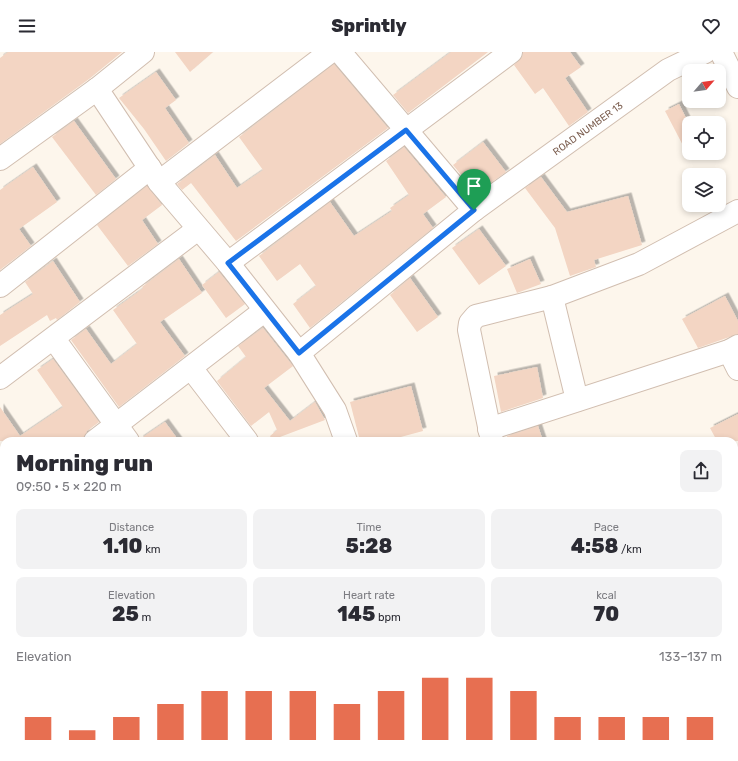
<!DOCTYPE html>
<meta charset="utf-8">
<style>
:root{--surface:#fff;--page:#f2f2f3;--text:#2b2b33;--muted:#7c7c81;--accent:#e76f51}
body{margin:0;font-family:Rubik,sans-serif;background:var(--page);color:var(--text);height:100vh;display:flex;flex-direction:column;font-size:15px;white-space:nowrap}
*{box-sizing:border-box;margin:0}
p{font-size:13px;color:var(--muted)}
.icon{flex:none;width:22px;height:22px;fill:none;stroke:currentColor;stroke-width:2;stroke-linecap:round;stroke-linejoin:round}
.map{position:relative;flex:1;overflow:hidden}
.side{position:absolute;left:0px;top:385px;width:738px;height:324px;display:flex;flex-direction:column;background:var(--surface);border-radius:12px 12px 0 0;box-shadow:0 2px 6px #0003}
.side>*{flex:none}
.needle{width:26px;rotate:62deg}
.controls{position:absolute;left:682px;top:12px;display:grid;gap:8px}
.controls a{display:grid;place-items:center;width:44px;height:44px;border-radius:8px;background:var(--surface);box-shadow:0 2px 6px #0003;font-size:20px}
.pin{position:absolute;display:grid;place-items:center;width:34px;height:34px;color:#fff;margin:-41px -17px;border-radius:50% 50% 50% 0;rotate:-45deg;box-shadow:0 0 4px #0007}
.pin .icon{rotate:45deg}
.round{display:grid;place-items:center;flex:none;width:42px;height:42px;border-radius:8px;background:var(--page)}
.headline{display:flex;align-items:center;justify-content:space-between;height:68px;padding:0 16px}
h1{font-size:22px;font-weight:800;line-height:30px}
.metrics{display:grid;grid-template-columns:repeat(3,1fr);gap:6px;height:68px;padding:4px 16px}
.metrics div{display:grid;align-content:center;border-radius:8px;background:var(--page);text-align:center}
.metrics b{font-size:20px;font-weight:800}
.metrics small{font-size:11px;font-weight:400}
.metrics p{font-size:11px}
.chart{height:112px;padding:8px 16px}
.chart p{display:flex;justify-content:space-between}
.chart svg{width:100%;height:72px;margin-top:4px;stroke:var(--accent);stroke-width:6}
header{display:flex;justify-content:space-between;align-items:center;height:52px;padding:0 16px;background:var(--surface);font-size:18px;font-weight:800}
.map>svg:first-child{display:block}
</style>
<header><svg class="icon" aria-label="menu" viewBox="0 0 24 24"><path d="M4 6h16M4 12h16M4 18h16"/></svg>Sprintly<svg class="icon" aria-label="heart" viewBox="0 0 24 24"><path d="M12 20l-8-8c-3-5 5-10 8-4 3-6 11-1 8 4z"/></svg></header>
<div class="map">
<svg width="738" height="709" viewBox="0 0 738 709">
<defs>
<filter id="shadow"><feDropShadow dx="3.5" dy="-3.5" stdDeviation="0" flood-color="#0004"/></filter>
</defs>
<rect width="100%" height="100%" fill="#fdf6ec"/>
<g fill="#f3d5c3" filter="url(#shadow)">
<path d="M8 0H122L89 27 0 92V6Z"/>
<path d="M175 0H213L190 20Z"/>
<path d="M451 0H488L408 61 393 43Z"/>
<path d="M523 0H570L581 15 565 26 588 60 569 74 543 36 535 42 514 13 522 5Z"/>
<path d="M334 12 388 76 236 189 191 131 182 138 177 132 215 103 237 136 263 118 239 85Z"/>
<path d="M156 20 176 48 165 56 189 91 166 109 144 77 119 46Z"/>
<path d="M679 52 689 72V105L665 59Z"/>
<path d="M74 69 116 127 96 143 52 85Z"/>
<path d="M483 90 506 120 478 140 469 128 467 130 453 113Z"/>
<path d="M404 95 446 145 423 162 433 176 310 276 293 252 316 234 300 212 277 229 259 204 330 150 354 184 392 159 390 156 409 143 386 109Z"/>
<path d="M33 115 57 150 19 177 31 194 0 218V138Z"/>
<path d="M541 125 567 160 628 144 642 193 594 208 596 215 570 224 555 176 525 136Z"/>
<path d="M147 134 162 153 142 168 158 192 128 214 97 173Z"/>
<path d="M479 177 506 214 479 233 452 196Z"/>
<path d="M179 207 202 241 160 270 185 304 119 355 71 288 86 277 111 312 137 292 113 258 137 241 143 236 142 235Z"/>
<path d="M530 207 541 232 517 241 507 217Z"/>
<path d="M53 209 80 250 57 268 56 266 50 269 47 263 0 294V263L33 242 25 230Z"/>
<path d="M219 220 245 252 226 266 202 233Z"/>
<path d="M410 226 438 265 417 280 390 243Z"/>
<path d="M725 244 738 269V282L698 296 682 267Z"/>
<path d="M263 276 293 314 264 336 290 369 315 350 325 368 272 388 270 384 277 378 269 360 251 374 217 329 246 305 238 294Z"/>
<path d="M53 307 99 370 87 379 83 389H0V355L20 384 63 355 37 318Z"/>
<path d="M537 315 543 346 501 360 494 324Z"/>
<path d="M411 334 423 379 386 389H360L350 350Z"/>
<path d="M738 362V389H717L710 376Z"/>
<path d="M165 370 179 389H140V387Z"/>
<path d="M538 374 543 389H508L507 384Z"/>
</g>
<g fill="none" stroke-linecap="round" stroke-linejoin="round">
<g stroke="#d1beb0" stroke-width="24">
<g id="minor">
<path d="M340 0 474 158"/>
<path d="M721 0 738 35"/>
<path d="M97 37 159 130 228 211 299 301 335 358 346 389"/>
<path d="M0 107 97 37 143 0"/>
<path d="M159 130 330 0"/>
<path d="M228 211 511 0"/>
<path d="M0 234 150 116"/>
<path d="M552 245 577 348"/>
<path d="M54 287 128 389"/>
<path d="M729 299 738 317"/>
<path id="s1" d="M299 301 474 158 668 18 705 0"/>
<path d="M191 316 247 389"/>
<path d="M0 326 198 177"/>
<path d="M489 377 729 299 738 294"/>
<path d="M95 389 264 259"/>
<path d="M492 389 469 278 470 271 476 264 552 245 639 212 738 159"/>
<path d="M734 453 738 451"/>
<path d="M1 457 4 455"/>
<path d="M0 624 4 623"/>
<path d="M136 705 137 709"/>
<path d="M412 705 413 709"/>
<path d="M707 705 708 709"/>
<path d="M260 709 274 705"/>
</g>
</g>
<use href="#minor" stroke="#fff" stroke-width="22"/>
</g>
<g fill="none" stroke-linecap="round" stroke-linejoin="round">
<g stroke="#fff" stroke-width="8">
<path id="route" d="M406 78 474 158 299 301 228 211Z"/>
</g>
<use href="#route" stroke="#1a73e8" stroke-width="5"/>
</g>
<g text-anchor="middle" stroke-width="3.5" stroke-linejoin="round" paint-order="stroke">
<g font-size="10" fill="#7a5c4d" stroke="#fffaf3">
<text dy="4" stroke="none"><textPath href="#s1" startOffset="366">ROAD NUMBER 13</textPath></text>
</g>
</g>
</svg>
<div class="controls">
<a><svg class="needle" viewBox="-14 -14 28 28"><path d="M0-13l5 13h-10z" fill="#e53935"/><path d="M0 13l5-13h-10z" fill="#7c7c81"/></svg></a>
<a><svg class="icon" aria-label="locate" viewBox="0 0 24 24"><circle cx="12" cy="12" r="6"/><path d="M12 2v4M12 18v4M2 12h4M18 12h4"/></svg></a>
<a><svg class="icon" aria-label="layers" viewBox="0 0 24 24"><path d="M12 4l9 5-9 5-9-5zM3 14l9 5 9-5"/></svg></a>
</div>
<div class="pin" style="left:474px;top:158px;background:#1e9e55"><svg class="icon" aria-label="arrive" viewBox="0 0 24 24"><path d="M6 21V4h12l-3 4 3 4H6"/></svg></div>
<section class="side">
<div class="headline"><div><h1>Morning run</h1><p>09:50 · 5 × 220 m</p></div><a class="round"><svg class="icon" aria-label="share" viewBox="0 0 24 24"><path d="M12 15V3M7 8l5-5 5 5M5 13v7h14v-7"/></svg></a></div>
<div class="metrics">
<div><p>Distance</p><b>1.10<small> km</small></b></div>
<div><p>Time</p><b>5:28</b></div>
<div><p>Pace</p><b>4:58<small> /km</small></b></div>
</div>
<div class="metrics">
<div><p>Elevation</p><b>25<small> m</small></b></div>
<div><p>Heart rate</p><b>145<small> bpm</small></b></div>
<div><p>kcal</p><b>70</b></div>
</div>
<div class="chart"><p><span>Elevation</span>133–137 m</p>
<svg viewBox="0 0 160 44" preserveAspectRatio="none"><path d="M5 44V30M15 44V38M25 44V30M35 44V22M45 44V14M55 44V14M65 44V14M75 44V22M85 44V14M95 44V6M105 44V6M115 44V14M125 44V30M135 44V30M145 44V30M155 44V30"/></svg>
</div>
</section>
</div>
